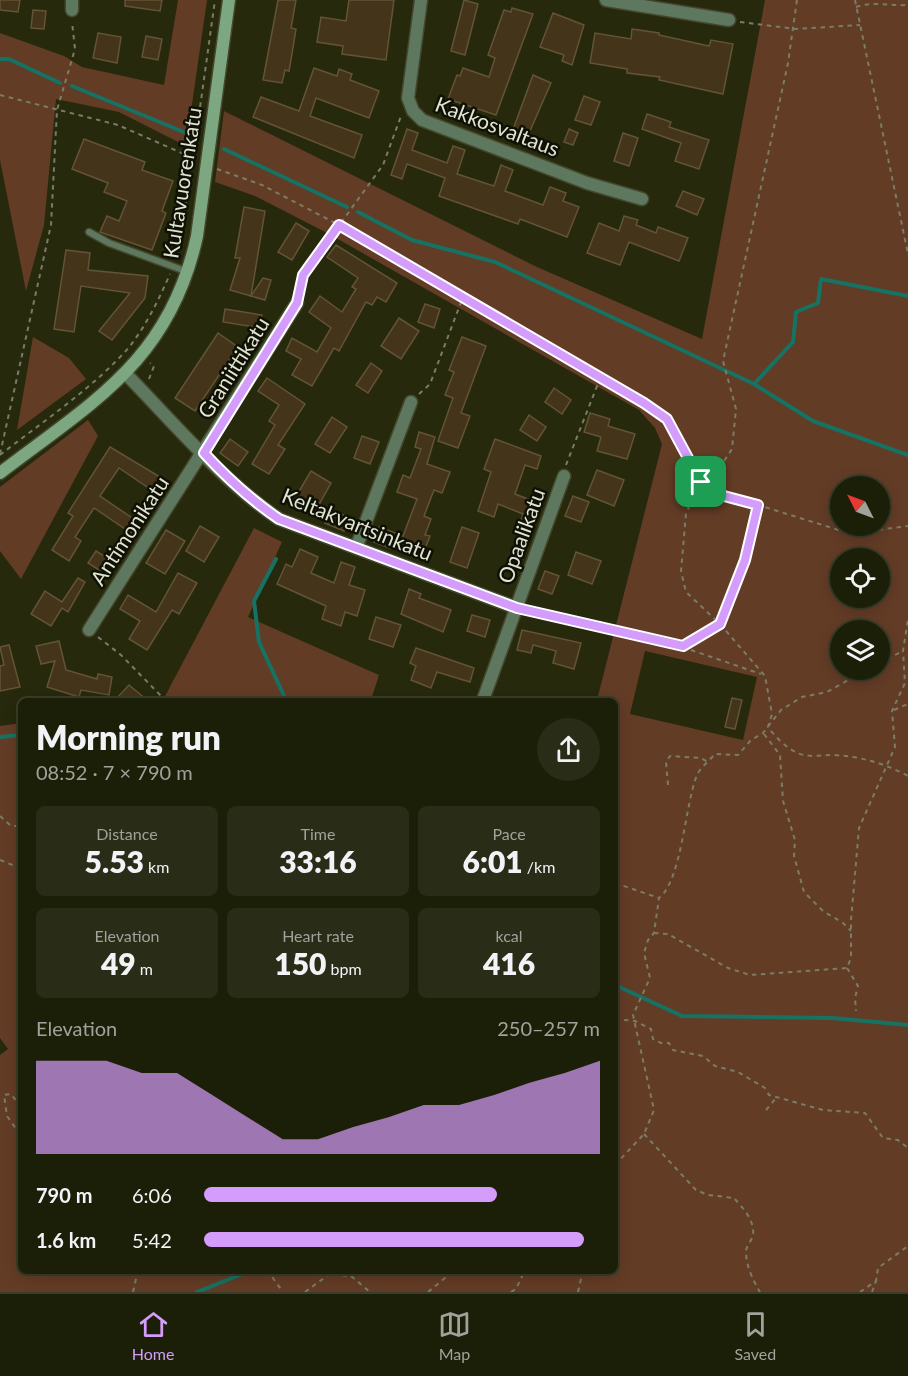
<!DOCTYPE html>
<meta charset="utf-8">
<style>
:root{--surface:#1c1f08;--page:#292c16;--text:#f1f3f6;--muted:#a0a29c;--line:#3a3d29;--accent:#d49cfb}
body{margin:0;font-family:Lato,sans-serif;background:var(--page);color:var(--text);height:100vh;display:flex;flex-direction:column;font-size:22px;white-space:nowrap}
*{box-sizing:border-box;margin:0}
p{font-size:20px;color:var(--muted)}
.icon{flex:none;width:33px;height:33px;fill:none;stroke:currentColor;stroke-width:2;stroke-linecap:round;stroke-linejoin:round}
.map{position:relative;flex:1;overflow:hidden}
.side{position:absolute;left:18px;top:698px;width:600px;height:576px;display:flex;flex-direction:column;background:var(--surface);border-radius:9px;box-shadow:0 3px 15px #0003,0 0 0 2px var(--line)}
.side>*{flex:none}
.needle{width:39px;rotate:312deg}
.buttons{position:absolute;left:830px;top:476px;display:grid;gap:12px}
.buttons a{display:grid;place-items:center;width:60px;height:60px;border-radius:50%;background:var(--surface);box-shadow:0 3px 15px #0003,0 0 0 2px var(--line);font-size:30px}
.pin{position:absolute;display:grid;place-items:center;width:51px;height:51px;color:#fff;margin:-26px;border-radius:12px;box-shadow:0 3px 9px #0006}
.round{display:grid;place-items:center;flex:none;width:63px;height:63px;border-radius:32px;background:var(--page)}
.summary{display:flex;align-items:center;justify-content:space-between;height:102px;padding:0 18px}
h1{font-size:33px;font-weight:800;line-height:45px}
.metrics{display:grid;grid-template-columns:repeat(3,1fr);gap:9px;height:102px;padding:6px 18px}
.metrics div{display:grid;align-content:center;border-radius:9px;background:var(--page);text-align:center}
.metrics b{font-size:30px;font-weight:800}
.metrics small{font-size:16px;font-weight:400}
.metrics p{font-size:16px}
.chart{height:168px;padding:12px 18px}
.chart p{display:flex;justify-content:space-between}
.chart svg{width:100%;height:108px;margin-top:6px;fill:var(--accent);opacity:.7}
ul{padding:0 18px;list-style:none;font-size:20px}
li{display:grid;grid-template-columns:96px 72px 1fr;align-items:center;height:45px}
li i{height:15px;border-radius:8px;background:var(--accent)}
.dock{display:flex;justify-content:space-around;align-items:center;height:84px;border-top:2px solid var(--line);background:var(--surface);font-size:16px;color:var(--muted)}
.dock a{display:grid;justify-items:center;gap:3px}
.dock .on{color:var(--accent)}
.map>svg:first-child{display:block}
</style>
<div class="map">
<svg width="908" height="1292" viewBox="0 0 908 1292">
<rect width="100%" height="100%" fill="#26290b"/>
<g fill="#633c26" fill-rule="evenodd">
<path d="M178 0H207L186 146 119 112 56 99 44 225 26 291 0 160V33L64 56 82 67 164 85Z"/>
<path d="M765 0H908V1292H0V1055L8 1049 0 1038V726L21 723V1270H615V700H597L662 444 655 428 639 410 329 234 255 196 215 182 224 111 537 267 702 339ZM840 486H879V525H840ZM840 558H879V597H840ZM840 630H879V669H840ZM645 651 757 677 743 740 630 714Z"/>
<path d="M33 337 69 358 86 379 17 430Z"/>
<path d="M88 420 98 436 21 579 0 551V487Z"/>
<path d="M254 528 282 542 248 617 379 675 371 700H163Z"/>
</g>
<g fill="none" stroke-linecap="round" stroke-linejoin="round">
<g stroke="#167263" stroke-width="4">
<path d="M0 59H9L60 83"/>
<path d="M72 86 191 135"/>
<path d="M224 149 347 207"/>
<path d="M358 212 412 240 495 262 754 384 813 421 908 455"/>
<path d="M754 384 793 342 796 312 818 303 821 279 908 296"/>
<path d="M276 559 254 601 259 642 286 700"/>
<path d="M0 737 21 735"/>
<path d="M615 985 682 1016 832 1018 908 1025"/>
<path d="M197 1292 252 1270"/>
</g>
</g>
<g fill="#443419" stroke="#635337" stroke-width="1.5">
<path d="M0 0H20L18 12 0 10Z"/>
<path d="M125 0H162L160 11 125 6Z"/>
<path d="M278 0H296L291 28 296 29 291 60 289 71 285 70 282 83 263 80Z"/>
<path d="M349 0H394L386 60 342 54 343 46 317 42 321 17 346 21Z"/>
<path d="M464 0 478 4 465 55 451 51Z"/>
<path d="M512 8 533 14 496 115 448 99 457 75 460 76 463 68 489 77 495 58 488 55 504 10 511 12Z"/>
<path d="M33 10 46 11 44 29 31 28Z"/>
<path d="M553 13 584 25 572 65 562 61 564 55 540 47Z"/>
<path d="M632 29 659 33V35L709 46 711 40 733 44 723 94 659 80 660 77 627 73V69L590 63 595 33 631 39Z"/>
<path d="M98 33 121 37 117 63 93 58Z"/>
<path d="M146 36 162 39 158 60 142 57Z"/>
<path d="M314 68 337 76 339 69 352 74 350 80 379 91 369 118 316 98 310 116 362 135 354 158 253 117 261 97 299 111Z"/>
<path d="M533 75 551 83 526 140 511 135Z"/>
<path d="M584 96 600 102 591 125 575 120Z"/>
<path d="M647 114 671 122 669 127 709 140 699 169 675 161 681 143 642 129Z"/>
<path d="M407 129 418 133 412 150 447 163 453 146 465 150 457 174 494 186 501 165 513 170 505 191 543 205 550 187 566 193 563 201 579 207 567 237 520 219 518 224 439 196 445 178 407 164 402 179 391 175Z"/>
<path d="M569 129 578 133 573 145 564 142Z"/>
<path d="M623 133 638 138 629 166 614 161Z"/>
<path d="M84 139 145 162 142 170 173 181 162 211 166 213 152 250 100 232 107 216 119 221 127 201 104 192 108 183 72 169Z"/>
<path d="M683 191 704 199 697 215 676 206Z"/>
<path d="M244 207 265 211 251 296 230 290 240 258H235Z"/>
<path d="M624 216 638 220 636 225 656 233 658 227 688 238 679 261 629 242 620 265 587 253 599 223 619 231Z"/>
<path d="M296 223 309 231 292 260 278 252Z"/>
<path d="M336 245 397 283 386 302 377 297 372 305 366 302 339 351 334 348 312 386 292 375 301 359 286 351 292 338 317 352 331 328 309 312 320 296 342 312 356 289 352 287 358 278 327 257Z"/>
<path d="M66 250 90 253 88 270 148 276 145 298 112 340 99 331 130 293 81 286 74 332 54 329Z"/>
<path d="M263 278 271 280 265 300 251 296Z"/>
<path d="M425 304 440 309 434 328 418 322Z"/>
<path d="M225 309 262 315 260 328 223 322Z"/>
<path d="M399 318 419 331 401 359 381 346Z"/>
<path d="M218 333 238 347 195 411 175 398Z"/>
<path d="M462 337 486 346 461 413 470 416 458 448 438 441 453 398 445 395 454 372 449 370Z"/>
<path d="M371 363 382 371 368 393 356 385Z"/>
<path d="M267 378 305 404 278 445 285 449 269 474 252 464 275 425 269 421 279 405 258 391Z"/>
<path d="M554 388 571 400 562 414 545 402Z"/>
<path d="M590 413 610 419 608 426 635 434 627 459 597 451 601 437 584 432Z"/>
<path d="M529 415 546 427 537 441 520 430Z"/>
<path d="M332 417 347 427 330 453 315 444Z"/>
<path d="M419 432 435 437 427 464 450 472 442 493 434 490 424 516 431 519 425 535 430 536 422 556 392 543 390 548 374 542 379 527 403 536 417 499 397 492 403 475 410 478 421 449 415 447Z"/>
<path d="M362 436 379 442 370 464 354 458Z"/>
<path d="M230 439 248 452 238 466 220 453Z"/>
<path d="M495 439 541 456 537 469 525 465 515 494 538 503 530 523 521 520 523 514 498 504 494 517 478 511 491 472 484 469Z"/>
<path d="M110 447 165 480 156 493 119 468 100 496 138 522 131 533 94 508 75 537 81 541 69 561 52 550 73 516 68 513Z"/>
<path d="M597 470 624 480 614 506 587 495Z"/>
<path d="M311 471 331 483 316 510 295 498Z"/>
<path d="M573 496 589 502 581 522 565 516Z"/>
<path d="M330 510 349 517 344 531 325 523Z"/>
<path d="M200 526 219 537 204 562 186 551Z"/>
<path d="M462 527 479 533 467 568 450 562Z"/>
<path d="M166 530 185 541 165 574 146 563Z"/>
<path d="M300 549 318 557 311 573 334 583 341 562 355 567 349 585 365 590 357 616 345 612 341 626 322 619 326 606 277 584 286 564 292 567Z"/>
<path d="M96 551 112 561 104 573 88 563Z"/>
<path d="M576 552 601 561 592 584 568 575Z"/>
<path d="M545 571 559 576 552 594 538 589Z"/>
<path d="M178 573 197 583 179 614 172 610 147 650 129 639 140 621 120 609 128 595 156 612Z"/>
<path d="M78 578 85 582 68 612 62 608 51 626 31 614 45 591 62 602Z"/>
<path d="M409 589 421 594 419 598 451 610 443 632 401 614Z"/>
<path d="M472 615 490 620 485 637 467 631Z"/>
<path d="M376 617 401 625 393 647 369 639Z"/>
<path d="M522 630 581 643 574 669 553 663 556 651 533 645 531 653 517 650Z"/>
<path d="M59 641 66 670 97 679 98 674 112 677 109 695 81 690 79 697 47 687 55 661 41 664 36 646Z"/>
<path d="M9 645 20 687 0 691V666L4 665 0 647Z"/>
<path d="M416 648 474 668 470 682 437 672 431 688 411 680 416 666 410 663Z"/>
<path d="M129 685 147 700H115Z"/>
<path d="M732 698 742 700 735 729 725 727Z"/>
</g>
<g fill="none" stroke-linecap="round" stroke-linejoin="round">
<g stroke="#44472b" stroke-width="9">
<g id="lane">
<path d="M89 232 109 243 188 272"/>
<path d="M517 608 683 646"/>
</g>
</g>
<g stroke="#44472b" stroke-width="15">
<g id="street">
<path d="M421 0 408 98 413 111 422 120 587 183 642 199"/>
<path d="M606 0 729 20"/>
<path d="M72 10V0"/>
<path d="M125 373C174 423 221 480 279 519L517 608"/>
<path d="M356 548 411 402"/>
<path d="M89 630 297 303"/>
<path d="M483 700 564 476"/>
</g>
</g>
<g stroke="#44472b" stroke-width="15">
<path id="secondary" d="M0 473C94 401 170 360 197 236L229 0"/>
</g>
<g stroke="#7a7d65" stroke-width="2" stroke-dasharray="4.5 4.5" stroke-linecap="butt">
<path d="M797 0 788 63 723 361 736 409 732 449 716 473 701 482 686 513 681 571 686 592 720 624 765 676 772 714 768 727C775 737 791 753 804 755 813 757 823 755 832 755 859 756 884 763 908 776"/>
<path d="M855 0 908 254"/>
<path d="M856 7C872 1 891 6 908 5"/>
<path d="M740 22 796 29 860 25"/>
<path d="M0 95 118 125 193 158"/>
<path d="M217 169 262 185 339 225 644 403C652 408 662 413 668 420 687 442 688 473 713 491L842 531 861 532 908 526"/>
<path d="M176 258 192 165 215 0"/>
<path d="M300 291 303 275 383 165 401 116"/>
<path d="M149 379 154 366 150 363"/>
<path d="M419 394 430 384 463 297"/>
<path d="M0 454 51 225 57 110 75 49 72 22"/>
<path d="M0 455C41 423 97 385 130 346 147 324 159 299 170 274"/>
<path d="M566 465 601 376"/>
<path d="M98 637 121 655 165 700"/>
<path d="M690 642 720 624 745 560 758 505"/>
<path d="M691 650 761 674"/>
<path d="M879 663 903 651"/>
<path d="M894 710 908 704"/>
<path d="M764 734 780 755 783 801 795 840 794 856 804 892 823 911 843 923 851 931"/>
<path d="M668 785 666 762 670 756 701 758 708 762"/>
<path d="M0 816 11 826H21"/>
<path d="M0 860 20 868 21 872"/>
<path d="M615 883 659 898"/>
<path d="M654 933 668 934 728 968 750 975 847 968 851 958V920L859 828 895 747 892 711 905 683 903 651 908 619"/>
<path d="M847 968 858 986 855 998 856 1011"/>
<path d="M615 1019 635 1021 651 1029 653 1039 661 1043H669L673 1050 703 1056 715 1066 738 1072 765 1088 769 1095 823 1110 865 1113 883 1138 898 1140 908 1148"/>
<path d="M21 1107 11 1094 4 1095 7 1116 21 1136"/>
<path d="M766 1110 777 1097"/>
<path d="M644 1134 696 1190 708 1195 734 1198C742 1207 755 1220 753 1235 752 1241 746 1245 746 1252 746 1266 753 1280 760 1292"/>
<path d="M615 1165 644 1134 654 1110 633 1015 650 978 644 953 648 940 654 933 659 898C682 880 685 804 697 775 700 768 709 761 715 754L738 755 751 740 763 733 781 710 802 697 827 692 868 669"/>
<path d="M267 1270 283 1292"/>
<path d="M336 1270 339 1275 351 1276 370 1292"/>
<path d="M133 1292 138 1270"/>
<path d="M305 1292 335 1270"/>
<path d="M428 1292 445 1278V1270"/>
<path d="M511 1292 516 1289 525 1270"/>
<path d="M578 1292 583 1270"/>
<path d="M860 1292 876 1281 878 1268 908 1246"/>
<path d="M872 1292 876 1281"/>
</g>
<use href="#lane" stroke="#5e7860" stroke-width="6"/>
<use href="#street" stroke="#5e7860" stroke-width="12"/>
<use href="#secondary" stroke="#7da780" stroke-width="12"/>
</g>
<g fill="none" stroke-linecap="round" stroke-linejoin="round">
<g stroke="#fff" stroke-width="12">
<path id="route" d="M339 225 644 403 667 419 701 482 724 496 758 505 745 560 720 624 683 646 517 608 279 519C251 500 227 478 204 453L297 303 303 275Z"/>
</g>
<use href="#route" stroke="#d49cfb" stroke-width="8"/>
</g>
<g text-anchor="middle" stroke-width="5" stroke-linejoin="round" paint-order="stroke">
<g font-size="21" fill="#e1e4d2" stroke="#0f1105">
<text transform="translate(497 127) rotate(21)" y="7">Kakkosvaltaus</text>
<text transform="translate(183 183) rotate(-81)" y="7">Kultavuorenkatu</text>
<text transform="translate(234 368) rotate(-58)" y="7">Graniittikatu</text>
<text transform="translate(357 525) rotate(22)" y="7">Keltakvartsinkatu</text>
<text transform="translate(130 531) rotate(-57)" y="7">Antimonikatu</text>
<text transform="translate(522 536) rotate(-70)" y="7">Opaalikatu</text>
</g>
</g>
</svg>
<div class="buttons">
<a><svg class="needle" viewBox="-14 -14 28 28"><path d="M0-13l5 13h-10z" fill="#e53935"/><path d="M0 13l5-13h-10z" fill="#a0a29c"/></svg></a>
<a><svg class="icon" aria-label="locate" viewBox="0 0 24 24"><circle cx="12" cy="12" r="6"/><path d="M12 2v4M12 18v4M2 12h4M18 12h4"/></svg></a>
<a><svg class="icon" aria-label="layers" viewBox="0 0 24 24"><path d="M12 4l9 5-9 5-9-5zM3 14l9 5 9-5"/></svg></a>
</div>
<div class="pin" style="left:701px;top:482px;background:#1e9e55"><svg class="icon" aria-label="arrive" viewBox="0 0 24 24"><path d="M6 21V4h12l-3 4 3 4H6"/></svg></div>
<section class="side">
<div class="summary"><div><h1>Morning run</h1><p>08:52 · 7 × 790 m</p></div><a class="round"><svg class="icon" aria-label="share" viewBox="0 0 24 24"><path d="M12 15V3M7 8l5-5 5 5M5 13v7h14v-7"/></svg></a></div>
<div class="metrics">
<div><p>Distance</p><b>5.53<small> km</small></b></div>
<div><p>Time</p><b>33:16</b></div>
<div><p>Pace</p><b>6:01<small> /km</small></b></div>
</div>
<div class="metrics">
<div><p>Elevation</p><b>49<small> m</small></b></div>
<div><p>Heart rate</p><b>150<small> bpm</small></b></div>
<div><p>kcal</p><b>416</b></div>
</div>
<div class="chart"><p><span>Elevation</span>250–257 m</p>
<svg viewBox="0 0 160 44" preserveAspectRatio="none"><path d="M0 44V6L10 6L20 6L30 11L40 11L50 20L60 29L70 38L80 38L90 33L100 29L110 24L120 24L130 20L140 15L150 11L160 6V44z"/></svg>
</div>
<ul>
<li><b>790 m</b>6:06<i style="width:74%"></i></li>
<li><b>1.6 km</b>5:42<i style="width:96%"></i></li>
</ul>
</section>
</div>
<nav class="dock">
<a class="on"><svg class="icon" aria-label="home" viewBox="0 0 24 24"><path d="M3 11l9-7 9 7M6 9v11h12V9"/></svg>Home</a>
<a><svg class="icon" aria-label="map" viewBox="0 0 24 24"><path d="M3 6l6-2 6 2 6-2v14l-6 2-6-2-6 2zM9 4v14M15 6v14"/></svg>Map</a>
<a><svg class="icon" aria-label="saved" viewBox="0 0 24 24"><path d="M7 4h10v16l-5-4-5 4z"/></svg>Saved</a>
</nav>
